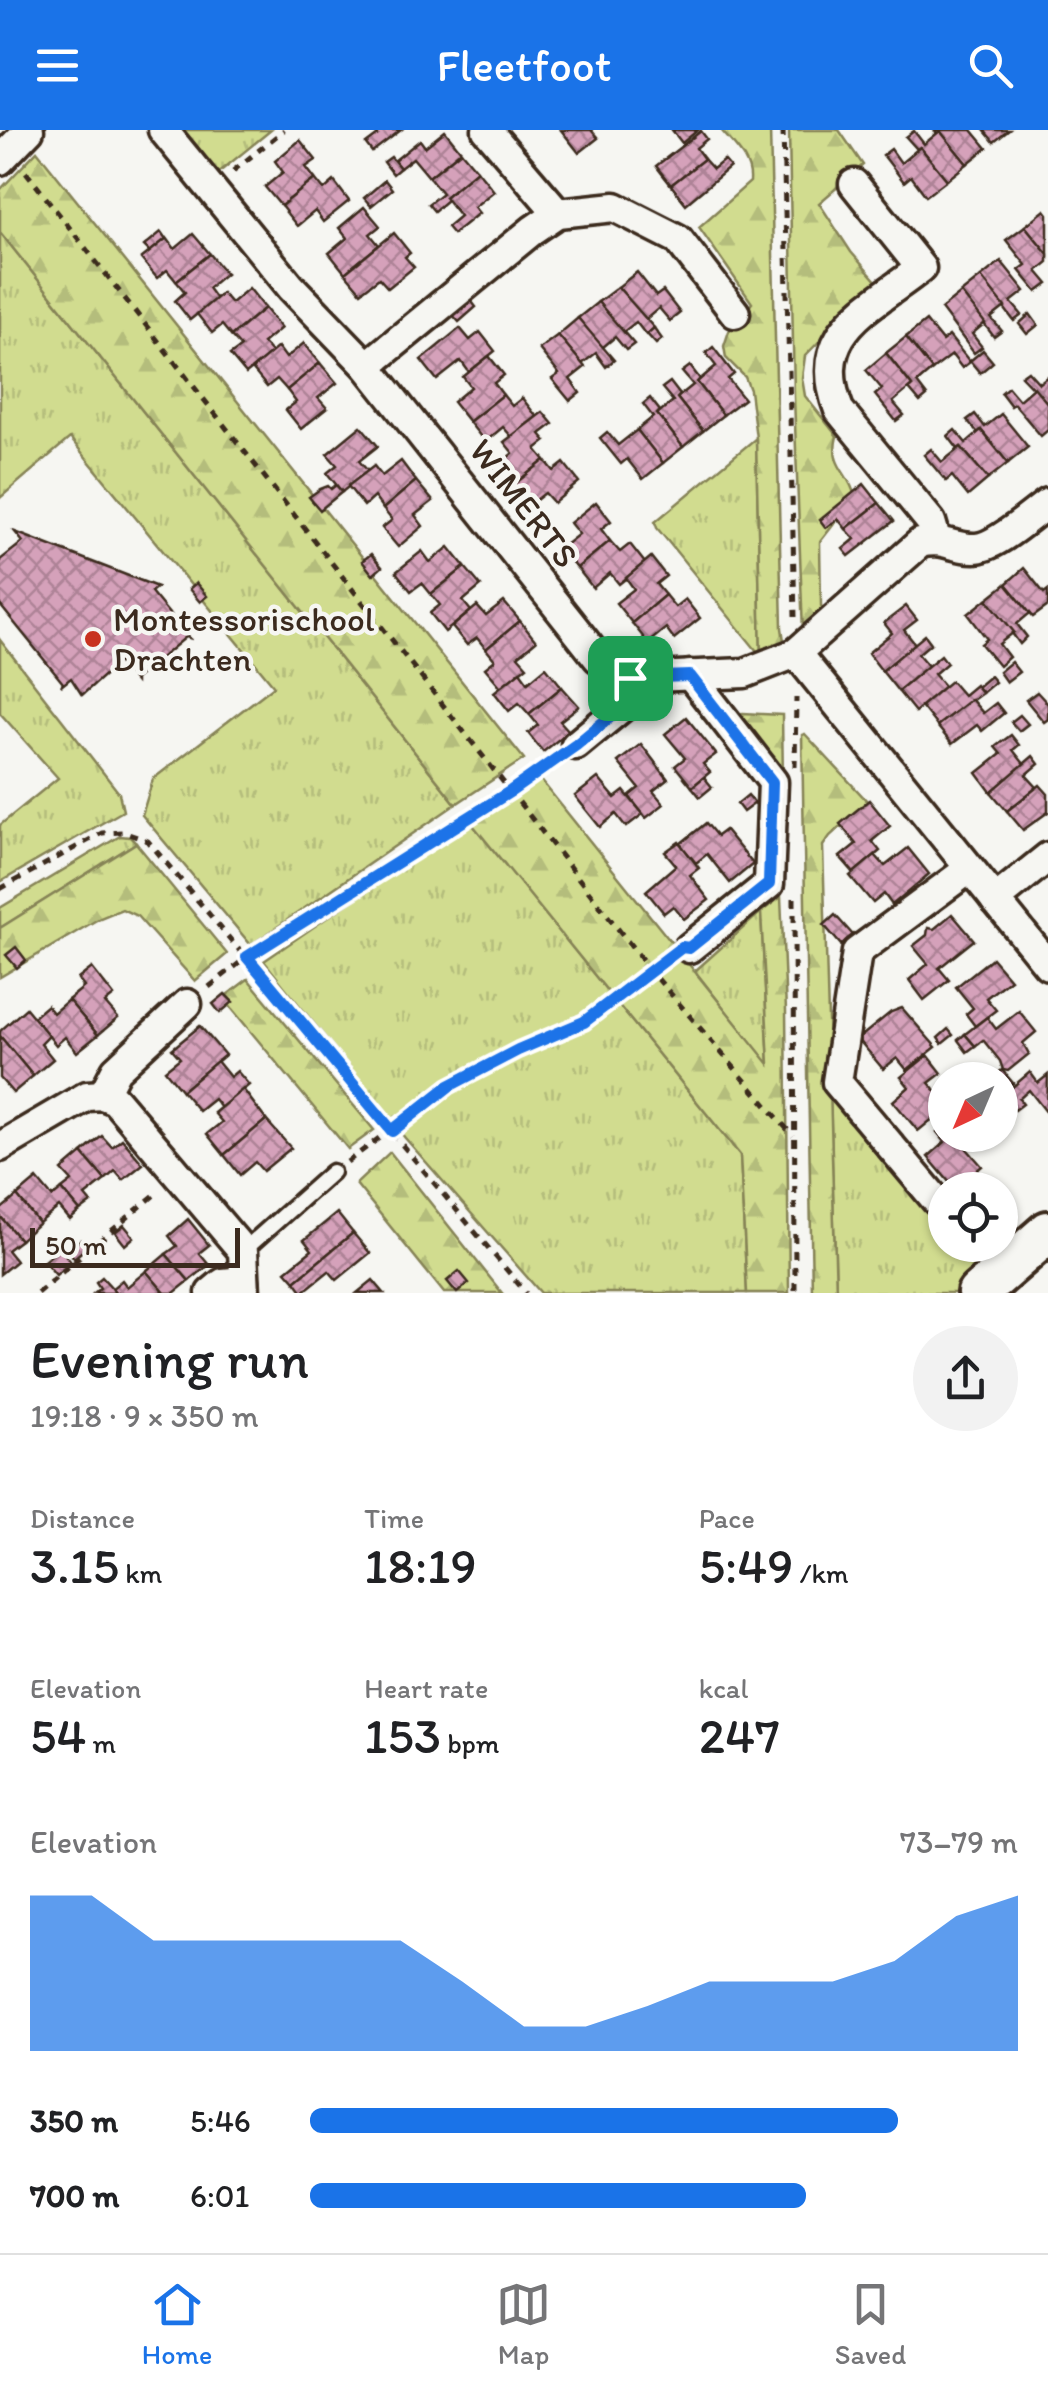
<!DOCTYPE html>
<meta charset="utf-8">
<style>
:root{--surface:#fff;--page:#f2f2f2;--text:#202124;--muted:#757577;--line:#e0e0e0;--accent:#1a73e8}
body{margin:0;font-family:Itim,sans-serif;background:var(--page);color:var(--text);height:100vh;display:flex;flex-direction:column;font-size:38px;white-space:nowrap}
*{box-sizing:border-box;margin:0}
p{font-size:32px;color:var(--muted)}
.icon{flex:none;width:55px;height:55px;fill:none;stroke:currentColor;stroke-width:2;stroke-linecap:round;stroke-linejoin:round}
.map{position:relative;height:1163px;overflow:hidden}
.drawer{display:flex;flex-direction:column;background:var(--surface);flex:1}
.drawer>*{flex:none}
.needle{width:65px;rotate:224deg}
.fabs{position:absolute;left:928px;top:932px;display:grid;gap:20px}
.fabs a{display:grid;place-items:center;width:90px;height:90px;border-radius:50%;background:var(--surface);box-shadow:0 2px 8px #0004;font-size:50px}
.scale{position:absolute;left:30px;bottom:25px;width:210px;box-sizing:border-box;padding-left:10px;border:5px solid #3b2a1e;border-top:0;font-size:28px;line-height:35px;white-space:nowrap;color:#3b2a1e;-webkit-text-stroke:8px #f6f6f2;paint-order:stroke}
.pin{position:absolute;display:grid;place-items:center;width:85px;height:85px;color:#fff;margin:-42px;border-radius:20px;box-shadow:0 5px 15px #0006}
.round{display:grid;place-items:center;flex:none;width:105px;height:105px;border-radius:52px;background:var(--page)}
.head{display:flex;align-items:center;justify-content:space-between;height:170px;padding:0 30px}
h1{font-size:55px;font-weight:600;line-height:75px}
.metrics{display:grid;grid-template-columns:repeat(3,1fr);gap:15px;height:170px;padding:10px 30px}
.metrics div{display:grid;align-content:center}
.metrics b{font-size:50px;font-weight:600}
.metrics small{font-size:28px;font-weight:400}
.metrics p{font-size:28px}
.chart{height:280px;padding:20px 30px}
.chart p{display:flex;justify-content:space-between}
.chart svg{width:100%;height:180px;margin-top:10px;fill:var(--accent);opacity:.7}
ul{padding:0 30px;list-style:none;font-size:32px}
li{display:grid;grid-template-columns:160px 120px 1fr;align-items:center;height:75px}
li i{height:25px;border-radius:12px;background:var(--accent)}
header{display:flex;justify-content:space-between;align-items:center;height:130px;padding:0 30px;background:var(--accent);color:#fff;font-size:45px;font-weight:600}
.tab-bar{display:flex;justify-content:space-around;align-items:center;height:140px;border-top:2px solid var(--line);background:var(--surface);font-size:28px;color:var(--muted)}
.tab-bar a{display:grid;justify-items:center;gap:5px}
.tab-bar .active{color:var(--accent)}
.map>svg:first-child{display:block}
</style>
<header><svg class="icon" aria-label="menu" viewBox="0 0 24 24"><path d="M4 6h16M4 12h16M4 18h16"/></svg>Fleetfoot<svg class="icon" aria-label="search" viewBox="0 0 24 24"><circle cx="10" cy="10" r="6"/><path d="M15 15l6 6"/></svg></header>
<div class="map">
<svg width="1048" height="1163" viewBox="0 0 1048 1163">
<defs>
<pattern id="grass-tufts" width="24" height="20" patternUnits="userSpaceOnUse" patternTransform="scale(2.5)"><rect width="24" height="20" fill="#d1dc8f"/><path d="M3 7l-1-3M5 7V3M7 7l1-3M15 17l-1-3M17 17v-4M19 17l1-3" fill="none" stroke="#b4bd7b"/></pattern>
<pattern id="forest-firs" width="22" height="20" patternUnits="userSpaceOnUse" patternTransform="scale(2.5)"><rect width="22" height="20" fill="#d1dc8f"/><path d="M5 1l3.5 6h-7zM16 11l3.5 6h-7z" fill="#b4bd7b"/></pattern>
<pattern id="building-cross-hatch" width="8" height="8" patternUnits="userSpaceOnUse" patternTransform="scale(2.5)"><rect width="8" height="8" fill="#d5a1ba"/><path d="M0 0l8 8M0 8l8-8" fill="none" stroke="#ae8397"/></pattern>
</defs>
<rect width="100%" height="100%" fill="#f6f6f2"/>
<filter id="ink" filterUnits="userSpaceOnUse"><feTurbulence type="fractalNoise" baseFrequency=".01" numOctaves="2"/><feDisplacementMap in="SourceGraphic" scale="20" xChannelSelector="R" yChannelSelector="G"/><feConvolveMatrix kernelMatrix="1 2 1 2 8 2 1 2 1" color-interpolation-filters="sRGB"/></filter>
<g filter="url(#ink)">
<g fill="url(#grass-tufts)" stroke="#868356" stroke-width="2.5">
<path d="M181 0H271L217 44Z"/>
<path d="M0 102 456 674 251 815 142 685 153 649 274 556 70 308 0 368Z"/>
<path d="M756 308 761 526 657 398 655 392Z"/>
<path d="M0 510 119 663 123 681 0 752V695L58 648 0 583Z"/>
<path d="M469 690 740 1025 747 1163H541L405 1008 264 831Z"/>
<path d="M120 706 130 707 136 713 0 798V778Z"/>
<path d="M761 782 769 936 695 841Z"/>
<path d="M830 962 945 1095V1115H963L985 1140 958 1163H836Z"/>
</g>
<g fill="url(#forest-firs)" stroke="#868356" stroke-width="2.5">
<path d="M721 0H770L782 498 785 517 761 526 756 308 750 260 745 247 726 228 724 216 729 201 752 173 699 97 750 52C752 30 734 16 721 0Z"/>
<path d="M789 0H839L863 35 819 73 851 122 877 152 805 226 802 248 805 266 837 306C829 338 849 340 855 367L820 412 821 476 828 482 803 503 794 267Z"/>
<path d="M37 21 524 629 456 674 0 102V60Z"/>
<path d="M743 583 782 585 783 651 729 585Z"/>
<path d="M805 604 868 672 830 706 823 716 836 1163H812L802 605Z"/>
<path d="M536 644 769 934 761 782 781 767 786 881 789 1163H747L740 1025 469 690Z"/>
<path d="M136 713 227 824 195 851 137 786 122 779 100 788 0 847V798Z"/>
<path d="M248 849 374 1000 348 1019 223 868Z"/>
<path d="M390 1022 502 1163H444L356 1054Z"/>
</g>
<g fill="url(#building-cross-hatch)" stroke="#3b2a1e" stroke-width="2.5">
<path d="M374 0H401L372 22 366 14 378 5Z"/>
<path d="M561 0H591L598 8 579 23Z"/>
<path d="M672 0H698L682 13Z"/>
<path d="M934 0H972L987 18 967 34 940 1 937 4Z"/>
<path d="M984 0H1009L994 12Z"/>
<path d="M445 1 461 21 429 47 413 28 400 38 394 31 420 10 425 17Z"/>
<path d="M701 1 707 9 696 18 704 29 671 55 656 36Z"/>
<path d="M914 1 924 14 940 1 967 34 947 50 920 17 917 19 906 7Z"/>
<path d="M300 10 316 30 306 37 315 49 281 76 265 57 283 42 275 31Z"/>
<path d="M920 17 947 50 926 66 911 46 904 52 883 25 891 19 901 33Z"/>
<path d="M461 21 477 40 445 67 447 70 434 81 428 74 442 63 429 47Z"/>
<path d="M391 27 400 38 393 44 384 32Z"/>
<path d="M704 29 713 39 724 30 730 37 686 74 671 55Z"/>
<path d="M477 40 494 61 474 77 479 83 453 104 447 97 460 86 445 67Z"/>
<path d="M315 49 324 60 334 51 349 71 323 92 315 81 297 96 281 76Z"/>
<path d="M385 50 392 59 371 76 364 68Z"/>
<path d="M364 77 380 96 370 104 379 115 345 143 329 123 347 108 339 98Z"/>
<path d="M1045 80 1048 84V124L1025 96Z"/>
<path d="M1025 96 1048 124V132L1037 141 1048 154 1037 162 1019 140 1026 135 1006 110Z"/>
<path d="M161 102 166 109 150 122 144 116Z"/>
<path d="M394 103 410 123 405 127 414 137 388 158 379 148 361 162 345 143Z"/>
<path d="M193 104 210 124 176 151 167 140 157 148 141 129 167 108 175 119Z"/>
<path d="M210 124 226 143 208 158 216 169 190 190 175 171 185 162 176 151Z"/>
<path d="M1001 131 1025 161 1011 172 1022 185 1014 191 981 147Z"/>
<path d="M637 142 656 166 663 161 680 183 670 191 659 178 645 190 618 157Z"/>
<path d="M981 147 1005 177 991 188 1002 201 994 207 961 163Z"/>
<path d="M618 157 654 198 646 205 636 192 622 203 598 172Z"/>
<path d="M249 158 265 178 231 206 222 195 212 203 197 184 222 163 231 173Z"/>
<path d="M961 163 985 193 972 204 982 217 974 223 941 179Z"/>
<path d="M469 168 476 177 459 192 451 183Z"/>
<path d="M598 172 634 214 626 220 615 207 602 218 578 188Z"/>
<path d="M265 178 281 198 263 213 272 223 246 244 230 225 241 217 231 206Z"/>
<path d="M1030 184 1038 195 1027 204 1019 194Z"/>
<path d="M578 188 614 230 606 237 596 223 582 234 558 205Z"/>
<path d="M926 191 942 211 949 206 970 232 962 238 952 225 932 240 906 207Z"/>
<path d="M460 198 470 210 480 202 495 221 469 242 461 231 437 250 421 230Z"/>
<path d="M654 198 662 209 656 214 647 204Z"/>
<path d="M558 205 585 237 570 249 580 263 570 271 552 249 559 244 539 219Z"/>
<path d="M906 207 932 240 917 253 927 266 920 272 909 259 912 256 886 223Z"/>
<path d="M304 213 320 233 287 260 277 249 267 257 252 239 278 217 286 228Z"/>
<path d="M713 217 734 244 728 249 744 269 723 285 697 252 716 236 706 223Z"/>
<path d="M983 220 993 232 980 243 970 231Z"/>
<path d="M886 223 912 256 893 272 904 285 896 291 875 265 882 259 866 240Z"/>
<path d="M489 226 504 245 494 253 503 265 469 292 453 272 471 257 463 247Z"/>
<path d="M320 233 337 253 318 268 327 278 301 299 286 280 296 272 287 260Z"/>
<path d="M690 236 700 249 697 252 723 285 703 301 677 268 693 255 682 242Z"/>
<path d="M1028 241 1039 253 1048 246V274L1021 246Z"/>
<path d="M670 252 680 265 677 268 703 301 683 317 657 284 673 271 662 258Z"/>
<path d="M1008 257 1019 270 1034 257 1048 274V300L1041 306 1014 274 1011 276 1001 263Z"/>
<path d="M503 265 512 276 522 268 537 287 512 307 503 297 485 312 469 292Z"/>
<path d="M650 268 660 281 657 284 683 317 663 333 637 300 653 287 643 274Z"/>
<path d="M543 282 553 294 540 304 546 311 536 319 545 330 511 357 495 338 513 323 504 312Z"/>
<path d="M975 284 985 297 1001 284 1028 317 1008 333 981 300 978 303 967 290Z"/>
<path d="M361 296 378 316 359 331 368 341 342 362 327 343 337 335 327 324Z"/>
<path d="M637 300 663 333 643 349 627 329 621 334 600 308 607 302 618 315Z"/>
<path d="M955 300 966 313 981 300 1008 333 988 349 961 317 958 319 948 306Z"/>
<path d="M961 317 988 349 968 366 952 346 946 351 924 325 931 319 942 332Z"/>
<path d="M545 330 554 341 564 333 579 352 554 373 545 363 527 377 511 357Z"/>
<path d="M401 331 416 351 383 379 374 367 364 376 348 356 374 336 382 346Z"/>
<path d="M416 351 433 371 415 385 423 396 398 417 382 398 392 390 383 379Z"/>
<path d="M864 354 879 373 846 399 838 389 826 398 820 390Z"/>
<path d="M336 355 342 362 320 380 309 367 320 359 328 356 331 359Z"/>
<path d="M596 372 611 391 601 399 610 411 577 438 560 419 579 404 570 393Z"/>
<path d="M879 373 894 391 849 426 843 419 855 409 846 399Z"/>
<path d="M15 402 157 457 151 462 189 508 186 507 168 522 135 549V552L119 532 82 565 71 548 61 556 63 553 0 475V430L23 412Z"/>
<path d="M610 411 620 422 630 414 645 433 619 454 610 443 593 458 577 438Z"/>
<path d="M449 417 465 437 431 464 422 453 411 461 396 442 422 421 430 432Z"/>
<path d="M371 424 382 437 373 445 362 431Z"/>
<path d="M651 427 666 446 656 454 665 465 632 493 616 473 634 459 626 448Z"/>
<path d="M465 437 481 456 463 471 471 481 445 502 430 483 440 475 431 464Z"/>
<path d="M1024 438 1044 463 1048 460V476L1033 487 1006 454Z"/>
<path d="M196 453 207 466 200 472 189 459Z"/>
<path d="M1006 454 1033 487 1030 483 1017 494 1027 507 1020 514 987 469Z"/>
<path d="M665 465 675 477 685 469 700 488 674 509 666 498 648 513 632 493Z"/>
<path d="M987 469 1014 502 999 514 1009 527 999 536 981 514 987 509 968 484Z"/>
<path d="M504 472 520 491 486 519 477 508 467 515 452 497 477 476 486 486Z"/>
<path d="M906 476 917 490 904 500 916 515 882 541 868 523 892 503 884 493Z"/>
<path d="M520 491 536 511 518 526 527 536 501 557 485 538 495 530 486 519Z"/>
<path d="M925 505 931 513 918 524 929 537 898 561 882 541Z"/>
<path d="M941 525 947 533 934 544 945 557 915 582 898 561Z"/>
<path d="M1011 532 1019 542 1006 552 999 542Z"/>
<path d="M546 537 562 557 529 584 519 573 509 581 494 562 520 541 528 552Z"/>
<path d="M990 546 995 552 982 563 977 557Z"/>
<path d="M951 551 963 565 975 555 982 563 937 596 921 576Z"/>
<path d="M562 557 579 576 560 591 569 601 543 622 528 603 538 595 529 584Z"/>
<path d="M1037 562 1048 574V589L1044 592 1026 570Z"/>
<path d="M971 569 983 583 996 573 1004 583 982 601 977 595 952 614 937 596Z"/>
<path d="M1020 585 1028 594 1019 601 1011 592Z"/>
<path d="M686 587 716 624 703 634 710 642 692 657 675 636 685 628 665 604Z"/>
<path d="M1011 605 1019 615 1013 620 1025 635 991 662 977 643 1001 624 995 617Z"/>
<path d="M641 614 668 649 653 661 664 674 646 688 629 666 639 658 618 632Z"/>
<path d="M1033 626 1039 634 1026 645 1037 657 1007 681 991 662Z"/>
<path d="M704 647 712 657 700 667 692 657Z"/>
<path d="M598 648 615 668 624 661 643 684 626 697 616 684 600 697 575 666Z"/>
<path d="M1040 655 1048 664V682L1023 700 1007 681Z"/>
<path d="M748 665 755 673 743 682 737 674Z"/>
<path d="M869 670 890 696 872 711 880 721 854 743 840 727 856 714 840 694Z"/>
<path d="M706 693 717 706 725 700 753 734 730 753 707 724 696 733 680 714Z"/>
<path d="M679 712 699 738 690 745 709 770 684 789 673 776 664 783 646 761 676 735 665 722Z"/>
<path d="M908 718 929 744 892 775 884 764 873 773 850 746 875 725 885 736Z"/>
<path d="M952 784 974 810 939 838 949 850 924 870 909 850 928 834 913 816 927 805 928 798 934 799Z"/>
<path d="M835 785 853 805 841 815 824 795Z"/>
<path d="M16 817 26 830 17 838 6 825Z"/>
<path d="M992 828 1010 849 986 868 996 880 975 896 966 884 973 878 956 857Z"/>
<path d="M92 838 114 866 105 873 118 888 98 905 68 870 84 857 78 849Z"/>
<path d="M225 864 233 872 220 883 213 874Z"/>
<path d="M68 870 98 905 77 922 65 907 56 915 33 887 47 875 53 883Z"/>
<path d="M26 878 49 906 41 914 53 929 33 946 0 906V901Z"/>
<path d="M902 878 936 917 907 940 897 928 883 939 858 909 891 882Z"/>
<path d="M1019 881 1036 902 1023 913 1029 924 1008 941 1003 940 1000 931 983 910 975 916 965 904 987 887 996 899Z"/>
<path d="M200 896 225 925 182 961 165 940 180 928 172 919Z"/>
<path d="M948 899 953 905 942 914 938 908Z"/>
<path d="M965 904 975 916 967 922 958 910Z"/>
<path d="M0 906 33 946 13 963 0 948Z"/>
<path d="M928 925 942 943 929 953 945 971V979L918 1001 893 971 909 957 901 947Z"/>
<path d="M217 931 230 947 237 941 249 955 221 978 214 969 199 981 182 961Z"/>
<path d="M1002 940 1013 953 1003 961 1000 950 992 948Z"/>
<path d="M1030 942 1038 953 1048 945 1047 983 1029 960 1019 969 1023 974 1015 980 1003 965Z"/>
<path d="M243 959 266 990 224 1025 207 1004 222 992 214 983Z"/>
<path d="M266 990 291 1018 263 1041 255 1032 240 1045 224 1025Z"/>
<path d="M945 996V1005H970L961 1012 982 1036 955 1059 928 1027 945 1012 937 1002Z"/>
<path d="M102 1006 112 1017 122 1009 143 1034 123 1050 115 1041 105 1050 82 1023Z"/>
<path d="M82 1023 105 1050 85 1066 91 1073 80 1081 62 1059 72 1051 62 1040Z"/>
<path d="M37 1049 52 1067 62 1059 80 1081 70 1090 59 1077 39 1093 17 1066Z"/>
<path d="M17 1066 39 1093 20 1110 0 1086V1080Z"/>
<path d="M337 1083 353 1103 295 1151 286 1141 312 1120 304 1110Z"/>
<path d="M0 1086 20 1110 7 1120 16 1131 0 1144Z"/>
<path d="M188 1089 209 1115 199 1123 209 1135 189 1151 166 1124 177 1116 169 1106Z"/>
<path d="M124 1095 134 1107 125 1115 115 1102Z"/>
<path d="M353 1103 370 1123 337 1150 329 1141 303 1162 295 1151Z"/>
<path d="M80 1110 86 1118 74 1128 68 1120Z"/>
<path d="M60 1118 71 1132 56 1145 44 1131Z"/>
<path d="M166 1124 189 1151 174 1163H165L146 1141Z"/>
<path d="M146 1141 165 1163H115L111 1159 122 1150 127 1157Z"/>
<path d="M459 1141 469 1153 457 1163 447 1151Z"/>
<path d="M102 1147 112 1158 115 1163H94L100 1158 96 1152Z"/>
<path d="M373 1150 384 1163H357Z"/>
</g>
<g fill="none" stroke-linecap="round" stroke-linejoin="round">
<g stroke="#3b2a1e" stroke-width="21">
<path id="lane" d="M243 1121 332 1042"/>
</g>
<g stroke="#3b2a1e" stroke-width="35">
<g id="street">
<path d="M163 0 291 157 367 236 598 528 630 548 745 543 796 523 1048 835"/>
<path d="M487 0 558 83"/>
<path d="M0 30 29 0"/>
<path d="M854 54 921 138C868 180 809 201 839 280L931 392 936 409"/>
<path d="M367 236 533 100 558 83 615 77 678 109 735 183"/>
<path d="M796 523 920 413C944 407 952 418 974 418 994 419 1031 385 1048 373"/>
<path d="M576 615 622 577 630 548"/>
<path d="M995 770 1048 727"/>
<path d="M689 818 769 754 773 652 690 545"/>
<path d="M103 965 116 940 187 874"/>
<path d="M0 1017 87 966 103 965 115 970 243 1121 245 1163"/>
<path d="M936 1070 837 952 857 822 969 739"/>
<path d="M211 1163 223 1153 244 1151"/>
</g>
</g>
<g stroke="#3b2a1e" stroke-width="48">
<path id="secondary" d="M978 1163 1048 1102"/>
</g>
<g stroke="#3b2a1e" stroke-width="5" stroke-dasharray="8 8" stroke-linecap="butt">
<path d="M783 0 795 487"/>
<path d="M233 41 284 0"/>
<path d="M26 42 651 841 793 1006"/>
<path d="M795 637 796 568"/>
<path d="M0 759 102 703 123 702 148 711 526 1163"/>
<path d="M794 768 795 1163"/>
<path d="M209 857 247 827 511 661 555 630"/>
<path d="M347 1032 449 956 518 920 583 892 665 830"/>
<path d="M37 1163 158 1062"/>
</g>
<use href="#lane" stroke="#f6f6f2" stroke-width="14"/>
<use href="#street" stroke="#f6f6f2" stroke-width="28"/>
<use href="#secondary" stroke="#f6f6f2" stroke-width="40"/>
</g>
</g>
<g fill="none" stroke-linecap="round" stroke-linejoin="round" filter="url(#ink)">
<g stroke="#fff" stroke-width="20">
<path id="route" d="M690 546 772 652 769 754 689 818 682 817 584 892 518 920 449 956 392 1001 247 827 511 661 576 615 622 577 630 548Z"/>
</g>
<use href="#route" stroke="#1a73e8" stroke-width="12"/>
</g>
<circle fill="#c8321e" stroke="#f6f6f2" stroke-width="4" cx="93" cy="509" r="10"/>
<g text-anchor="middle" stroke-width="9" stroke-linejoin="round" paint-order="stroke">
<g font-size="35" fill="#3b2a1e" stroke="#f6f6f2">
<text transform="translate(524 373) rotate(52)" y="12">WIMERTS</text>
</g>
<g font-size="35" fill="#3b2a1e" stroke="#f6f6f2" text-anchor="start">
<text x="113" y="501">Montessorischool<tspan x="113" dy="40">Drachten</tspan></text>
</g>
</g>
</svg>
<div class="fabs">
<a><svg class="needle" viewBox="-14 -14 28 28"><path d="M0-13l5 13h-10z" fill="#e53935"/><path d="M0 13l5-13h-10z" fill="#757577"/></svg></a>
<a><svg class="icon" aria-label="locate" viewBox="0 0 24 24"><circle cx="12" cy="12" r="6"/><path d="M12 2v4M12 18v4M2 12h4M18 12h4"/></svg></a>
</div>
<div class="scale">50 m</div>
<div class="pin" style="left:630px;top:548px;background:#1e9e55"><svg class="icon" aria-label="arrive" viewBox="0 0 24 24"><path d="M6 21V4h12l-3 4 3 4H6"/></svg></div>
</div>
<section class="drawer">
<div class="head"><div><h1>Evening run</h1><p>19:18 · 9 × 350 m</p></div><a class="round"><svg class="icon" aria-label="share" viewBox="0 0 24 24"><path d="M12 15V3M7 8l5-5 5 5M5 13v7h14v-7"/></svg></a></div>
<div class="metrics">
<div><p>Distance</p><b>3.15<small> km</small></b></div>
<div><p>Time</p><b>18:19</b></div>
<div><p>Pace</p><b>5:49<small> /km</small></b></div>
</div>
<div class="metrics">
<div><p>Elevation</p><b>54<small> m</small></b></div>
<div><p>Heart rate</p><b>153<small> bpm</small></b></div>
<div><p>kcal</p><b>247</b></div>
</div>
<div class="chart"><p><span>Elevation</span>73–79 m</p>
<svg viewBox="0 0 160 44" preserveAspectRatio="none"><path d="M0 44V6L10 6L20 17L30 17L40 17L50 17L60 17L70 27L80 38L90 38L100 33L110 27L120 27L130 27L140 22L150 11L160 6V44z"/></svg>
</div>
<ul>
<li><b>350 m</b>5:46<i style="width:83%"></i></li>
<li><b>700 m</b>6:01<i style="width:70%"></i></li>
</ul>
</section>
<nav class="tab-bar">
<a class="active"><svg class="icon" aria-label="home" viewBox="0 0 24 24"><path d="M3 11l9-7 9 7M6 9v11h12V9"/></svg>Home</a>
<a><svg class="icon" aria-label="map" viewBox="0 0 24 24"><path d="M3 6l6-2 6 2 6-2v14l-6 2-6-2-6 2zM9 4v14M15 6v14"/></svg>Map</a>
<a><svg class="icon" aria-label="saved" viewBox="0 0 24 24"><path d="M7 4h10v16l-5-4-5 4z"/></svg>Saved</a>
</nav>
